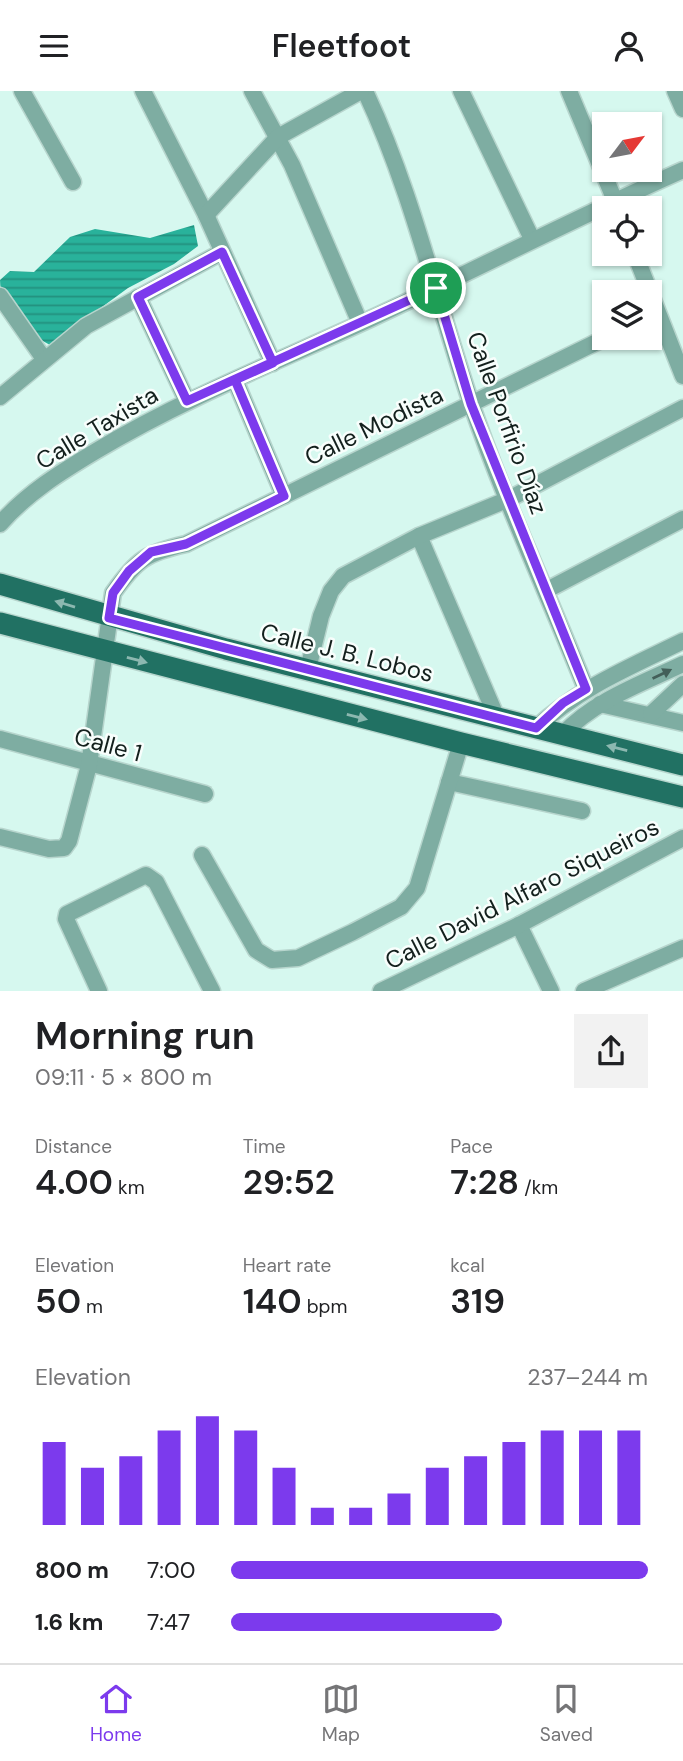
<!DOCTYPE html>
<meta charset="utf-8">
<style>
:root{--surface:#fff;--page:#f2f2f2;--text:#202124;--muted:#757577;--line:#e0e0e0;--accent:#7c3aed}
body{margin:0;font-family:"DM Sans",sans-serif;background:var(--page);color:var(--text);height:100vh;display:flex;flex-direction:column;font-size:26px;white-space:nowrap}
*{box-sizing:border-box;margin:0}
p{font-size:23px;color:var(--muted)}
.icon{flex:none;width:38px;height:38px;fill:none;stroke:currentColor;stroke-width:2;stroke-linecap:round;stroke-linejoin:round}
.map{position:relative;height:900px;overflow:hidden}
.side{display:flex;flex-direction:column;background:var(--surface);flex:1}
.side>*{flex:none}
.needle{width:46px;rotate:58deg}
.buttons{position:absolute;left:592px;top:21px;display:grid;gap:14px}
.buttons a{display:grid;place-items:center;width:70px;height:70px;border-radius:0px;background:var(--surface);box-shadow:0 2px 5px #0004;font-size:35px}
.pin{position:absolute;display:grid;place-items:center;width:60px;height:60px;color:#fff;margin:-30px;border:4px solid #fff;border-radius:50%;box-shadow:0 2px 7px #0007}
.round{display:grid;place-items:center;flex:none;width:74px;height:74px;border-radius:0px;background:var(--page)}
.overview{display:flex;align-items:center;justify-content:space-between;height:119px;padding:0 35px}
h1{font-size:38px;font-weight:600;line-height:52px}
.figures{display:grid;grid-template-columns:repeat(3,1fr);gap:10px;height:119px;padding:7px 35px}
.figures div{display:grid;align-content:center}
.figures b{font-size:35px;font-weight:600}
.figures small{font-size:19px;font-weight:400}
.figures p{font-size:19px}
.chart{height:196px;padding:14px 35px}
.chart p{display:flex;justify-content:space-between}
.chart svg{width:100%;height:126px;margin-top:7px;stroke:var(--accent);stroke-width:6}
ul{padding:0 35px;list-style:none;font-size:23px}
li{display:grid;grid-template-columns:112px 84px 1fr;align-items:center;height:52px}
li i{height:18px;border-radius:9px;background:var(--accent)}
header{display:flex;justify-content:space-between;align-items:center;height:91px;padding:0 35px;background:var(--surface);font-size:32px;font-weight:600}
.menu{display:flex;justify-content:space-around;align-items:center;height:98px;border-top:2px solid var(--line);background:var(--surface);font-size:19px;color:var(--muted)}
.menu a{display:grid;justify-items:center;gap:4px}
.menu .on{color:var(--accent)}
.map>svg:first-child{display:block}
</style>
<header><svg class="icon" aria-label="menu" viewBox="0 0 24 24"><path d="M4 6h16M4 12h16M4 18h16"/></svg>Fleetfoot<svg class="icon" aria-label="person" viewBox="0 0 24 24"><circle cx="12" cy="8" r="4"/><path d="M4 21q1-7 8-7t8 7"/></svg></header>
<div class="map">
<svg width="683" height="900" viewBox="0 0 683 900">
<defs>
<pattern id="water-rules" width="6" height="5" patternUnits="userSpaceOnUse" patternTransform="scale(1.75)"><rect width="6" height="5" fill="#29b29b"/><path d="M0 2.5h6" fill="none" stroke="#22907e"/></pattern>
</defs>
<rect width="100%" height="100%" fill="#d6f8ef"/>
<path fill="url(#water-rules)" d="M194 134 198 155 174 173 128 197 50 254C27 242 0 217 0 189L10 180 34 181 70 146 95 138 150 147Z"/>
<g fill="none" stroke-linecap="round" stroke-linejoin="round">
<g stroke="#b7d5cd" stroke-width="19">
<g id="minor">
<path d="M22 0 73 91"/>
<path d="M143 0 206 124 273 272"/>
<path d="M252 0 292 74 360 232"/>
<path d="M365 0C412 100 436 208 471 312 504 409 548 503 586 598"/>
<path d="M461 0 532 148"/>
<path d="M569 0 618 117"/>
<path d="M675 0 683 18"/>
<path d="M206 124 278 46 361 0"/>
<path d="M635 163 683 285"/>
<path d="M0 205 44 268"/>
<path d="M138 206 187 310"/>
<path d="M235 289 284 405"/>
<path d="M0 306 86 235 222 161"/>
<path d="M0 433C27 402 61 381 96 360 183 308 276 271 368 229 473 180 577 126 683 79"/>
<path d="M419 445 497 627"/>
<path d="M547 499 683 428"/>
<path d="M308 578 321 525 331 500 343 485 419 445 509 408 683 317"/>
<path d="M600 613 683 632"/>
<path d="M651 623 683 593"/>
<path d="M536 637C579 597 630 576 683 550"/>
<path d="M563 643C595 609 641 593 683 573"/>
<path d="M0 648 205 703"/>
<path d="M449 691 582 720"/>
<path d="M0 746 49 758 64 757 69 750 89 674 113 502C137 468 146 462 186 453L605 247"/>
<path d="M202 764 256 859 272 869 298 867 353 841 401 816 417 797 461 652"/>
<path d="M519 834 551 900"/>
<path d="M99 900 66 828 67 823 146 784 156 791 212 900"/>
<path d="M381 900 519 834 683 747"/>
<path d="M584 900 683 857"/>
</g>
</g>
<g stroke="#b7d5cd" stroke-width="24">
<g id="major">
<path d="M0 493 226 558 683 674"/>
<path d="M0 532 461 652 683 706"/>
</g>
</g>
<use href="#minor" stroke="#7eada2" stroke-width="16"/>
<use href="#major" stroke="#217163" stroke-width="21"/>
</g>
<defs><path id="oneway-solid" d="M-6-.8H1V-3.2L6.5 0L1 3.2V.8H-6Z" transform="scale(1.75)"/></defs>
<g fill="#8cb8b0">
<use href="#oneway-solid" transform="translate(65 513) rotate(-163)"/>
<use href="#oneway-solid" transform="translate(137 569) rotate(15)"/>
<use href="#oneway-solid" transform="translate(357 626) rotate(14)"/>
<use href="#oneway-solid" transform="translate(617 657) rotate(-166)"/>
</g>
<use fill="#435f59" href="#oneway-solid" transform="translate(662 583) rotate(-26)"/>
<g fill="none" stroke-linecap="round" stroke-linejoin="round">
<g stroke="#fff" stroke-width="14">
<path id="route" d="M436 197C353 235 270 273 187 310L138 206 222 161 273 272 235 289 284 405 186 453 151 461 129 480 113 502 109 527 536 637 563 612 586 598 471 313 436 197"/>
</g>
<use href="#route" stroke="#7c3aed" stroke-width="9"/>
</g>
<g text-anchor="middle" stroke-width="5" stroke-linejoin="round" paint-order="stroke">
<g font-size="24" fill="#13201d" stroke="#f8fefc">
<text transform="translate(507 332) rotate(70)" y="8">Calle Porfirio Díaz</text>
<text transform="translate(374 335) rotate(-26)" y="8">Calle Modista</text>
<text transform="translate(97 337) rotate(-31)" y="8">Calle Taxista</text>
<text transform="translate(347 562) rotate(14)" y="8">Calle J. B. Lobos</text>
<text transform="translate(108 654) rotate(15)" y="8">Calle 1</text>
<text transform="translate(522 803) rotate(-27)" y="8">Calle David Alfaro Siqueiros</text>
</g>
</g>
</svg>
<div class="buttons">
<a><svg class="needle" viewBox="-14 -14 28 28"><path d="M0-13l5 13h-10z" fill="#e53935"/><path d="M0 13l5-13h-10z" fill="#757577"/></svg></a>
<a><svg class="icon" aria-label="locate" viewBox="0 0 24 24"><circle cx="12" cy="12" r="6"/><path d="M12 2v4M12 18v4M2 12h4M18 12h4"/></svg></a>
<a><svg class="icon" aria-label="layers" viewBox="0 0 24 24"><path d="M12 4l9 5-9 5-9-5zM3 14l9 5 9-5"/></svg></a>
</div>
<div class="pin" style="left:436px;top:197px;background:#1e9e55"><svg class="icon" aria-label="arrive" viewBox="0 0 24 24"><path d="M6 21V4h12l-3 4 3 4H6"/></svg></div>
</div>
<section class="side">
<div class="overview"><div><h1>Morning run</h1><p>09:11 · 5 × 800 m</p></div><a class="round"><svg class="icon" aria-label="share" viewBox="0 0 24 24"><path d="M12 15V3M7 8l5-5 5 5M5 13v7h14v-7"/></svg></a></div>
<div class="figures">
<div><p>Distance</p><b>4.00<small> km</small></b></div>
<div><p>Time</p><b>29:52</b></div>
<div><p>Pace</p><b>7:28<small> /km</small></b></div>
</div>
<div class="figures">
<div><p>Elevation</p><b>50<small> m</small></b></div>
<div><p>Heart rate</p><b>140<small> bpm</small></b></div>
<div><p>kcal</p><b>319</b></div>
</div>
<div class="chart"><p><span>Elevation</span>237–244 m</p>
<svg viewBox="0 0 160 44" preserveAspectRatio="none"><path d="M5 44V15M15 44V24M25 44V20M35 44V11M45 44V6M55 44V11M65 44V24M75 44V38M85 44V38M95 44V33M105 44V24M115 44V20M125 44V15M135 44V11M145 44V11M155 44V11"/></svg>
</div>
<ul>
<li><b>800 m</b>7:00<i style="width:100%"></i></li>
<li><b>1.6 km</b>7:47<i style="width:65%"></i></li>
</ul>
</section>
<nav class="menu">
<a class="on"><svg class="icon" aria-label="home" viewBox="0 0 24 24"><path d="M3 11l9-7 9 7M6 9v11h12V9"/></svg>Home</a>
<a><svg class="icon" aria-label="map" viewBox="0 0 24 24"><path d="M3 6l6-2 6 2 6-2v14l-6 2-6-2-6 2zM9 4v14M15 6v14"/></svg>Map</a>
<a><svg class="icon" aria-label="saved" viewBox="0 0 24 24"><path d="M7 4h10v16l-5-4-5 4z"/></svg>Saved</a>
</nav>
